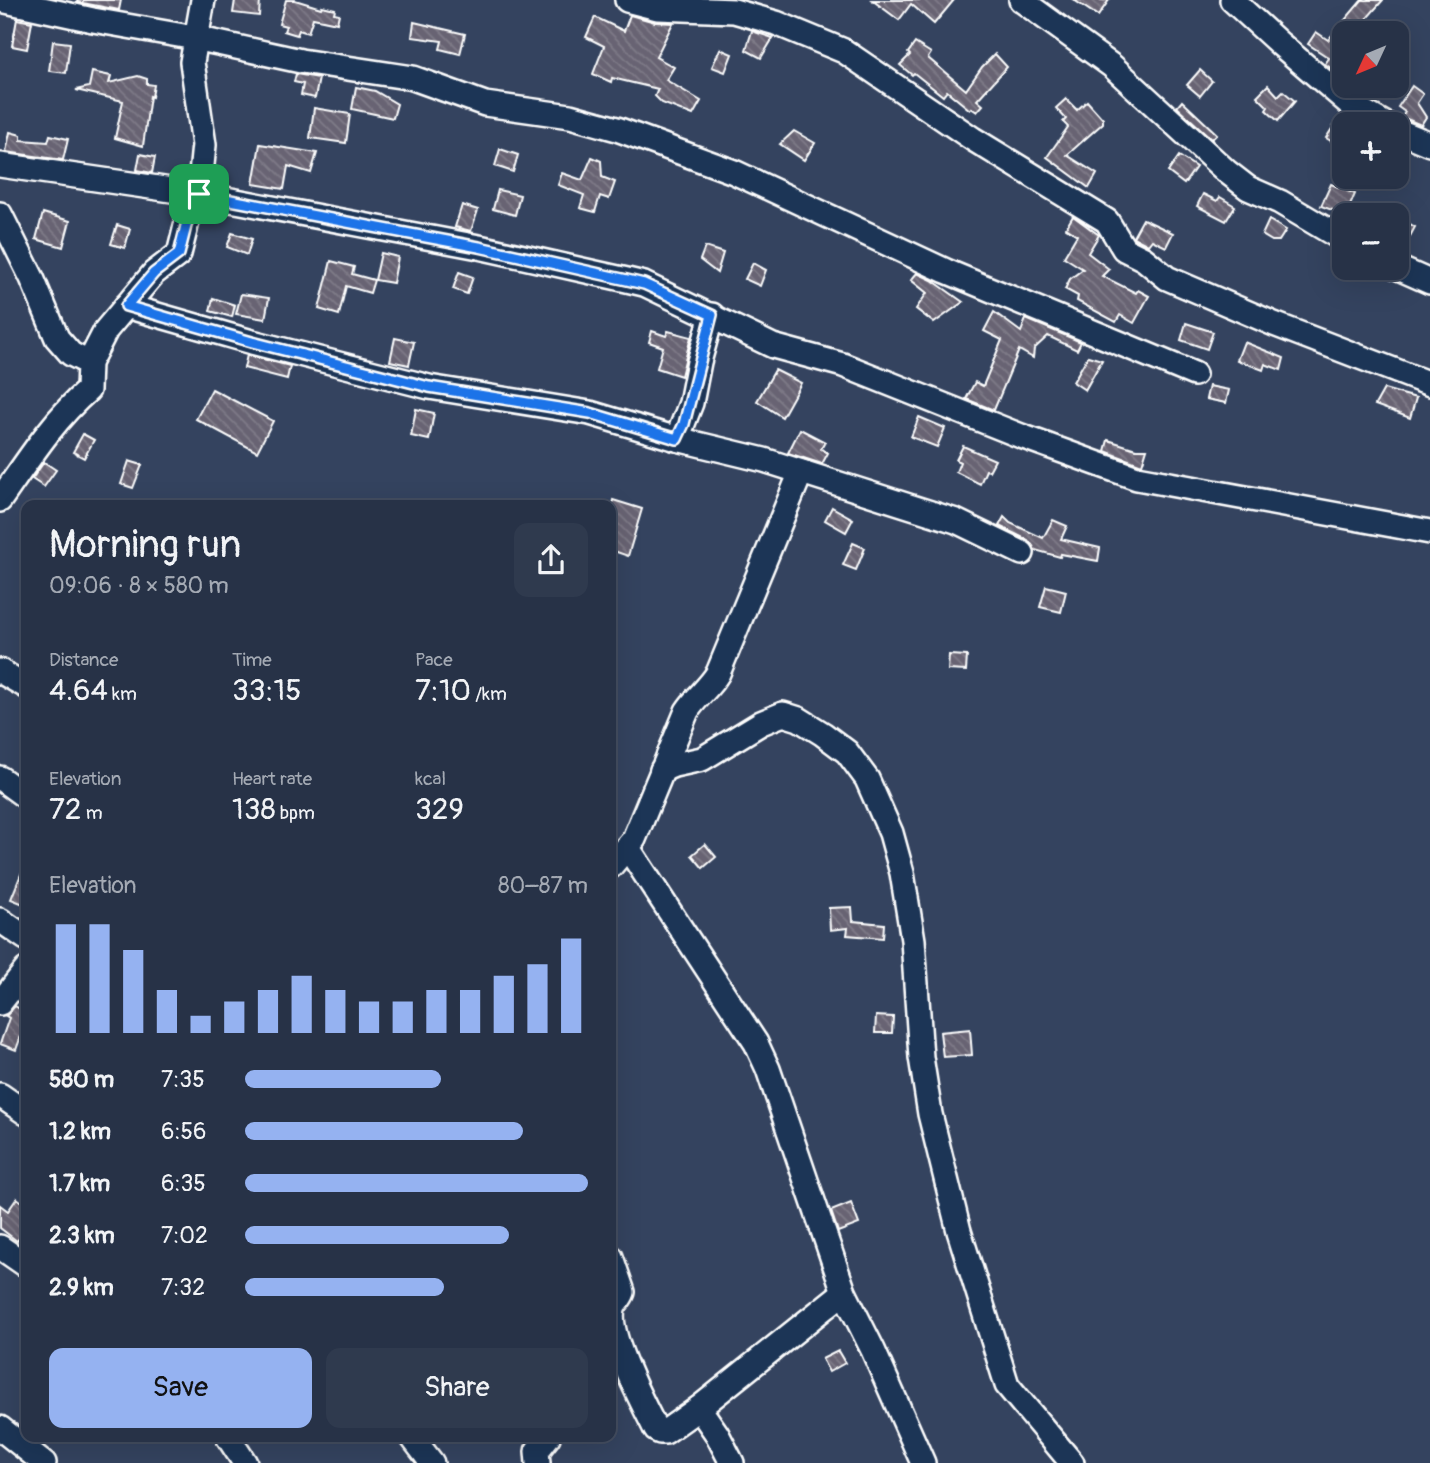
<!DOCTYPE html>
<meta charset="utf-8">
<style>
:root{--surface:#273247;--page:#2f3a4e;--text:#f1f3f6;--muted:#a4aab4;--line:#434d60;--accent:#95b2f1}
body{margin:0;font-family:Pangolin,sans-serif;background:var(--page);color:var(--text);height:100vh;display:flex;flex-direction:column;font-size:26px;white-space:nowrap}
*{box-sizing:border-box;margin:0}
p{font-size:23px;color:var(--muted)}
.icon{flex:none;width:38px;height:38px;fill:none;stroke:currentColor;stroke-width:2;stroke-linecap:round;stroke-linejoin:round}
.map{position:relative;flex:1;overflow:hidden}
.details{position:absolute;left:21px;top:500px;width:595px;height:942px;display:flex;flex-direction:column;background:var(--surface);border-radius:14px;box-shadow:0 7px 28px #0002,0 0 0 2px var(--line)}
.details>*{flex:none}
.needle{width:46px;rotate:226deg}
.tools{position:absolute;left:1332px;top:21px;display:grid;gap:14px}
.tools a{display:grid;place-items:center;width:77px;height:77px;border-radius:14px;background:var(--surface);box-shadow:0 7px 28px #0002,0 0 0 2px var(--line);font-size:35px}
.pin{position:absolute;display:grid;place-items:center;width:60px;height:60px;color:#fff;margin:-30px;border-radius:14px;box-shadow:0 4px 10px #0006}
.round{display:grid;place-items:center;flex:none;width:74px;height:74px;border-radius:14px;background:var(--page)}
.overview{display:flex;align-items:center;justify-content:space-between;height:119px;padding:0 28px}
h1{font-size:38px;font-weight:600;line-height:52px}
.figures{display:grid;grid-template-columns:repeat(3,1fr);gap:10px;height:119px;padding:7px 28px}
.figures div{display:grid;align-content:center}
.figures b{font-size:30px;font-weight:600}
.figures small{font-size:19px;font-weight:400}
.figures p{font-size:19px}
.chart{height:196px;padding:14px 28px}
.chart p{display:flex;justify-content:space-between}
.chart svg{width:100%;height:126px;margin-top:7px;stroke:var(--accent);stroke-width:6}
.action{display:flex;gap:14px;margin-top:auto;padding:14px 28px}
.action a{flex:1;height:80px;border-radius:14px;background:var(--accent);color:#111;font-size:28px;font-weight:600;line-height:80px;text-align:center}
.action a+a{background:var(--page);color:var(--text)}
ul{padding:0 28px;list-style:none;font-size:23px}
li{display:grid;grid-template-columns:112px 84px 1fr;align-items:center;height:52px}
li i{height:18px;border-radius:9px;background:var(--accent)}
.map>svg:first-child{display:block}
</style>
<div class="map">
<svg width="1430" height="1463" viewBox="0 0 1430 1463">
<defs>
<pattern id="building-back-hatch" width="6" height="6" patternUnits="userSpaceOnUse" patternTransform="scale(1.75)"><rect width="6" height="6" fill="#686473"/><path d="M-1 5l2 2M0 0l6 6M5-1l2 2" fill="none" stroke="#7f7b88"/></pattern>
</defs>
<rect width="100%" height="100%" fill="#34435f"/>
<filter id="ink" filterUnits="userSpaceOnUse"><feTurbulence type="fractalNoise" baseFrequency=".0143" numOctaves="2"/><feDisplacementMap in="SourceGraphic" scale="14" xChannelSelector="R" yChannelSelector="G"/><feConvolveMatrix kernelMatrix="1 2 1 2 8 2 1 2 1" color-interpolation-filters="sRGB"/></filter>
<g filter="url(#ink)">
<g fill="url(#building-back-hatch)" stroke="#fff" stroke-width="2">
<path d="M78 0H121L119 10 77 2Z"/>
<path d="M235 0H260L259 16 233 13Z"/>
<path d="M286 0H295L321 8 322 6 335 9 334 13 339 14 337 23 313 18 308 33 299 30 297 35 284 31 286 26 279 24Z"/>
<path d="M872 0H954L934 24 911 4 899 20Z"/>
<path d="M1074 0H1109L1098 16Z"/>
<path d="M1362 0H1383L1354 33H1344V62L1338 73 1325 64 1329 58 1308 44 1316 32 1328 40Z"/>
<path d="M630 15 655 22 673 23 656 57 674 67 666 80 701 101 693 115 662 103 655 96 658 89 612 78 611 82 593 74 604 46 586 37 595 17 624 31Z"/>
<path d="M17 19 32 22 27 49 12 46Z"/>
<path d="M414 22 465 34 460 54 440 49 442 41 412 37Z"/>
<path d="M752 31 773 38 761 58 746 50Z"/>
<path d="M53 41 70 43 66 73 49 71Z"/>
<path d="M915 43 931 53 928 58 966 90 982 67 995 54 1007 67 977 100 983 105 977 112 971 108 970 110 947 91 943 96 914 73 912 75 900 65 910 55 908 53Z"/>
<path d="M720 49 732 54 725 72 712 67Z"/>
<path d="M1200 70 1212 81 1200 96 1187 85Z"/>
<path d="M92 72 111 76 109 83 138 76 147 79V84L154 85 152 97 150 96 143 146 115 138 123 101 76 90 89 87Z"/>
<path d="M296 74 319 78 315 98 301 95 303 84 294 82Z"/>
<path d="M1268 85 1278 96 1283 91 1295 101 1278 121 1266 110 1268 107 1257 96Z"/>
<path d="M1412 86 1423 94 1417 103 1426 117 1421 125 1402 117 1405 112 1398 107Z"/>
<path d="M356 87 375 91 397 104 393 118 352 109Z"/>
<path d="M1066 99 1077 110 1087 101 1103 119V123L1067 155 1097 174 1089 188 1047 157 1068 127 1063 122 1066 119 1056 108Z"/>
<path d="M1182 101 1217 134 1212 139 1177 107Z"/>
<path d="M314 108 350 114 346 143 310 138Z"/>
<path d="M1341 115 1344 117V149L1326 138Z"/>
<path d="M794 131 815 143 804 160 780 144Z"/>
<path d="M10 132 21 135V140L48 142 50 135 68 139 63 160 6 152Z"/>
<path d="M260 144 317 153 311 173 288 166 284 189 253 184Z"/>
<path d="M500 149 518 155 513 172 495 166Z"/>
<path d="M140 154 155 157 152 173 137 170Z"/>
<path d="M1179 156 1196 167 1184 184 1168 172Z"/>
<path d="M592 157 601 161 602 177 615 182 609 199 600 196 595 212 580 208 584 195 558 185 562 173 582 180Z"/>
<path d="M1331 184 1355 194 1346 215 1321 206Z"/>
<path d="M498 190 520 195 515 215 493 209Z"/>
<path d="M1203 194 1217 201 1220 197 1235 206 1226 221 1197 206Z"/>
<path d="M462 205 478 210 471 231 455 227Z"/>
<path d="M43 213 70 221 63 247 36 239Z"/>
<path d="M1073 216 1099 235 1088 253 1109 269 1102 276 1136 293 1138 290 1149 296 1134 323 1120 315 1116 322 1077 301 1078 296 1065 289 1070 279 1083 269 1064 257 1077 235 1066 228Z"/>
<path d="M1143 219 1173 233 1166 247 1152 240 1148 245 1133 237Z"/>
<path d="M1401 219 1415 227 1407 242 1396 236V227Z"/>
<path d="M1269 220 1286 230 1279 241H1272L1262 235Z"/>
<path d="M117 225 130 229 125 248 111 244Z"/>
<path d="M232 233 252 239 247 255 227 247Z"/>
<path d="M705 247 723 253 717 273 700 260Z"/>
<path d="M381 253 398 257 393 283 375 280Z"/>
<path d="M331 261 354 267 352 274 374 280 370 293 346 286 339 315 319 309Z"/>
<path d="M753 263 766 270 760 286 745 279Z"/>
<path d="M459 272 473 277 467 294 453 289Z"/>
<path d="M917 273 932 280 963 302 934 323 916 309 927 293 911 280Z"/>
<path d="M241 294 269 298 265 319 236 314Z"/>
<path d="M213 298 235 305 232 317 210 311Z"/>
<path d="M994 312 1021 332 1026 319 1081 342 1077 350 1048 336 1034 349 1033 358 1019 350 994 410 966 399 975 382 983 386 1002 340 984 331Z"/>
<path d="M1186 323 1213 332 1207 349 1181 340Z"/>
<path d="M652 331 666 336 668 331 691 337 681 376 657 368 663 347 649 342Z"/>
<path d="M395 338 414 342 409 365 390 361Z"/>
<path d="M1244 342 1284 358 1281 370 1265 364 1263 370 1237 360Z"/>
<path d="M247 355 290 366 287 379 244 368Z"/>
<path d="M1088 356 1102 360 1085 390 1073 382Z"/>
<path d="M775 370 801 383 782 417 757 401Z"/>
<path d="M1209 386 1229 390 1226 403 1206 399Z"/>
<path d="M212 389 273 421 257 452 196 419Z"/>
<path d="M1384 389 1416 398 1410 418 1375 405Z"/>
<path d="M416 409 434 413 429 440 411 436Z"/>
<path d="M919 417 945 428 937 447 911 437Z"/>
<path d="M800 429 825 442 821 449 828 453 822 464 788 453Z"/>
<path d="M83 434 94 440 84 458 73 452Z"/>
<path d="M1108 440 1136 449H1147L1142 465 1105 451Z"/>
<path d="M963 446 995 460 989 471 986 470 980 484 956 472 960 462 956 460Z"/>
<path d="M129 461 142 465 133 488 121 484Z"/>
<path d="M44 462 56 470 44 487 32 479Z"/>
<path d="M613 500 642 509 628 556 611 550V508Z"/>
<path d="M832 507 853 519 846 532 825 520Z"/>
<path d="M1004 517 1010 523 1043 538 1053 520 1067 526 1061 539 1100 548 1098 561 1061 554 1060 557 1035 550 1028 540 999 526Z"/>
<path d="M853 543 865 548 856 570 843 565Z"/>
<path d="M1046 586 1066 591 1061 612 1040 607Z"/>
<path d="M949 655 967 656 966 671 948 670Z"/>
<path d="M705 844 716 857 703 868 692 855Z"/>
<path d="M26 862V905L11 899Z"/>
<path d="M852 907 853 921 884 924 883 938 847 935 848 928 830 930 829 908Z"/>
<path d="M15 1006 26 1013V1022L16 1050 0 1044 9 1018 6 1016Z"/>
<path d="M876 1016 893 1017 892 1033H875Z"/>
<path d="M970 1029 972 1055 943 1057 940 1032Z"/>
<path d="M17 1198 26 1205V1228L17 1241 0 1228V1205L8 1211Z"/>
<path d="M851 1203 859 1224 838 1232 831 1211Z"/>
<path d="M838 1351 845 1363 829 1372 822 1359Z"/>
</g>
<g fill="none" stroke-linecap="round" stroke-linejoin="round">
<g stroke="#fff" stroke-width="28">
<g id="minor">
<path d="M1 0 93 20 195 38 301 61 413 78 485 104 570 116 617 129 734 172 946 271 1194 374"/>
<path d="M627 0 658 8 734 11 776 23 844 51 973 139 1107 221 1124 249 1144 259 1167 278 1274 324 1430 384"/>
<path d="M1021 0 1112 66 1226 171 1248 188 1280 202 1344 240"/>
<path d="M1232 0 1280 44 1350 104 1385 124"/>
<path d="M1396 130 1430 144"/>
<path d="M0 165 199 194 479 247 627 280 644 284 773 346 843 365 1021 436 1137 478 1430 532"/>
<path d="M0 214 32 278 57 338 71 354 89 363"/>
<path d="M1396 267 1430 282"/>
<path d="M126 306 252 342 429 387 590 413 677 439 764 460 956 521 1022 553"/>
<path d="M677 439 691 403 699 362 712 315"/>
<path d="M0 500C26 463 53 420 88 390L89 363 106 330 154 273 179 254 189 214 199 194 204 145 192 62 203 0"/>
<path d="M0 671 26 686"/>
<path d="M662 770 674 765 702 759 761 723 783 714 799 719 823 734 847 752 867 779 891 833 902 873 913 940 921 1057 930 1114 959 1231 1007 1385 1072 1463"/>
<path d="M0 778 26 797"/>
<path d="M628 848 756 1043 768 1069 844 1292 873 1350 923 1463"/>
<path d="M611 866 634 839 687 711C696 697 709 688 718 673L801 472"/>
<path d="M0 920 26 938"/>
<path d="M0 1003 26 970"/>
<path d="M0 1095 26 1113"/>
<path d="M0 1247 26 1265"/>
<path d="M611 1257 623 1292C621 1298 617 1301 614 1306 604 1332 644 1405 656 1430L660 1432H665L699 1408 844 1292"/>
<path d="M699 1408 717 1434 732 1463"/>
<path d="M0 1428 44 1463"/>
<path d="M228 1437 245 1463"/>
<path d="M412 1437 432 1463"/>
<path d="M538 1463 537 1451 548 1437"/>
</g>
</g>
<use href="#minor" stroke="#1d3557" stroke-width="23"/>
</g>
</g>
<g fill="none" stroke-linecap="round" stroke-linejoin="round" filter="url(#ink)">
<g stroke="#fff" stroke-width="14">
<path id="route" d="M199 194 479 247 627 280 644 284 712 315 684 424 677 439 590 413 429 387 252 342 126 306 154 273 179 254 189 214Z"/>
</g>
<use href="#route" stroke="#1a73e8" stroke-width="9"/>
</g>
</svg>
<div class="tools">
<a><svg class="needle" viewBox="-14 -14 28 28"><path d="M0-13l5 13h-10z" fill="#e53935"/><path d="M0 13l5-13h-10z" fill="#a4aab4"/></svg></a>
<a>+</a>
<a>−</a>
</div>
<div class="pin" style="left:199px;top:194px;background:#1e9e55"><svg class="icon" aria-label="arrive" viewBox="0 0 24 24"><path d="M6 21V4h12l-3 4 3 4H6"/></svg></div>
<section class="details">
<div class="overview"><div><h1>Morning run</h1><p>09:06 · 8 × 580 m</p></div><a class="round"><svg class="icon" aria-label="share" viewBox="0 0 24 24"><path d="M12 15V3M7 8l5-5 5 5M5 13v7h14v-7"/></svg></a></div>
<div class="figures">
<div><p>Distance</p><b>4.64<small> km</small></b></div>
<div><p>Time</p><b>33:15</b></div>
<div><p>Pace</p><b>7:10<small> /km</small></b></div>
</div>
<div class="figures">
<div><p>Elevation</p><b>72<small> m</small></b></div>
<div><p>Heart rate</p><b>138<small> bpm</small></b></div>
<div><p>kcal</p><b>329</b></div>
</div>
<div class="chart"><p><span>Elevation</span>80–87 m</p>
<svg viewBox="0 0 160 44" preserveAspectRatio="none"><path d="M5 44V6M15 44V6M25 44V15M35 44V29M45 44V38M55 44V33M65 44V29M75 44V24M85 44V29M95 44V33M105 44V33M115 44V29M125 44V29M135 44V24M145 44V20M155 44V11"/></svg>
</div>
<ul>
<li><b>580 m</b>7:35<i style="width:57%"></i></li>
<li><b>1.2 km</b>6:56<i style="width:81%"></i></li>
<li><b>1.7 km</b>6:35<i style="width:100%"></i></li>
<li><b>2.3 km</b>7:02<i style="width:77%"></i></li>
<li><b>2.9 km</b>7:32<i style="width:58%"></i></li>
</ul>
<div class="action"><a>Save</a><a>Share</a></div>
</section>
</div>
